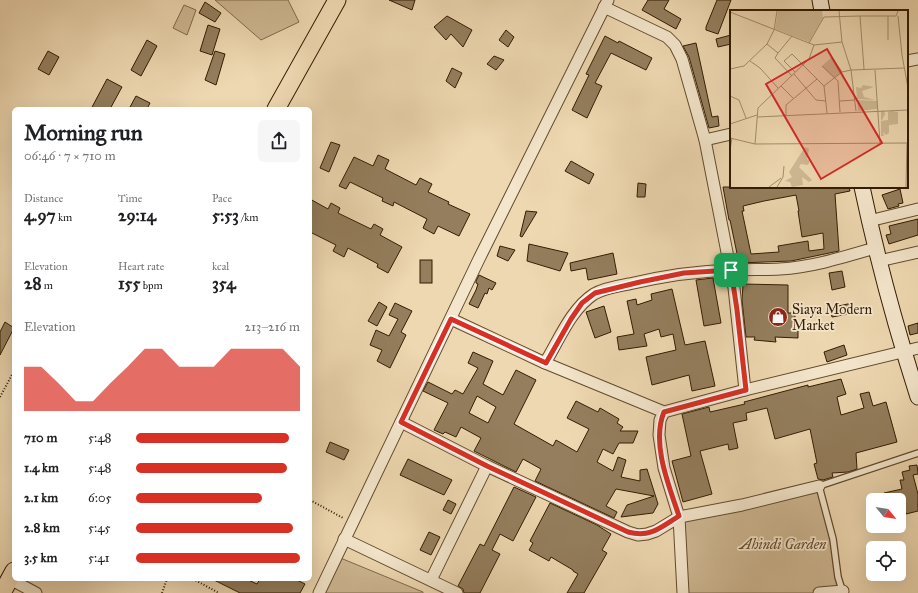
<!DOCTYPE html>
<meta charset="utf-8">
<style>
:root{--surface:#fff;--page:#f6f6f6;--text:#202124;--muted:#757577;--accent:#d93025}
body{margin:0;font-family:"IM FELL Great Primer",serif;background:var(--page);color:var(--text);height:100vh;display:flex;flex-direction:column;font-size:15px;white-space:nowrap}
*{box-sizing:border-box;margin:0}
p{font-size:13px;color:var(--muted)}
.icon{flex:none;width:22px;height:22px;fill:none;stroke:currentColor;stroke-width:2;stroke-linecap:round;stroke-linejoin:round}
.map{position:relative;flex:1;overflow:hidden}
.panel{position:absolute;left:12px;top:107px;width:300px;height:474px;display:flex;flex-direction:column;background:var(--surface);border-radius:6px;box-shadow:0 4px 16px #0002}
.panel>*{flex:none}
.needle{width:26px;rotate:120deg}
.buttons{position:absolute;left:866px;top:493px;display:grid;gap:8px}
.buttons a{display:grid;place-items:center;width:40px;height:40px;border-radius:6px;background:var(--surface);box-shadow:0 4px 16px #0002;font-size:20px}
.pin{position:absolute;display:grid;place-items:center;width:34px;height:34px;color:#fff;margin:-17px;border-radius:8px;box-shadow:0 2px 6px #0006}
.round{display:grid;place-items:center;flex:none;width:42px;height:42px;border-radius:6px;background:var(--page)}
.headline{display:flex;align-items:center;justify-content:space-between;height:68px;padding:0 12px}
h1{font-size:22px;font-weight:700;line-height:30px}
.figures{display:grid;grid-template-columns:repeat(3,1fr);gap:6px;height:68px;padding:4px 12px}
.figures div{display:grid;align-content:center}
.figures b{font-size:17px;font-weight:700}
.figures small{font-size:11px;font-weight:400}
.figures p{font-size:11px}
.chart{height:112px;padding:8px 12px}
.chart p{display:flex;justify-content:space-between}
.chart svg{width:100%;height:72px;margin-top:4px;fill:var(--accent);opacity:.7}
ul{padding:0 12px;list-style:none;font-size:13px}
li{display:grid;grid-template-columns:64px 48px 1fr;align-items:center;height:30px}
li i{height:10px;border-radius:5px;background:var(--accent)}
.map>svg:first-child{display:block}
</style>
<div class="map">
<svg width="918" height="593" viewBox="0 0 918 593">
<rect width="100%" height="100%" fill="#eed8b1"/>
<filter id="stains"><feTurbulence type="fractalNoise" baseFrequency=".005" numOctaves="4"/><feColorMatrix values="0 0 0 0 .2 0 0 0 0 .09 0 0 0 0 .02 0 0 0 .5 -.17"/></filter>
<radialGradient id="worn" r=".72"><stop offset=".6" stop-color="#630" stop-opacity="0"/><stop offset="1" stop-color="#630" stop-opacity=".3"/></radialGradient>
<g fill="#ceb893" stroke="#806a4b">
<path d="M215 0H288L299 22 261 40Z"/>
<path d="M184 5 196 10 187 35 173 28Z"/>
<path d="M819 486 843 591 819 593H688L679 517Z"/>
<path d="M338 557 423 592V593H320Z"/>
</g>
<g fill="#947e5d" stroke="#331c03" fill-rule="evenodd">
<path d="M389 0H415L412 10Z"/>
<path d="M648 0H669L664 9 681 19 676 29 642 10Z"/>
<path d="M717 0H731L718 34 706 30V27Z"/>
<path d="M205 2 221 13 215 22 199 13Z"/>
<path d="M447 16 472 30 463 47 451 34 446 40 434 27Z"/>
<path d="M208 25 220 29 212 55 200 51Z"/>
<path d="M506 30 514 37 508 47 499 40Z"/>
<path d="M731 35V44L718 47 716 39Z"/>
<path d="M605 36 618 43 619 41 652 58 646 70 611 53 595 83 602 86 587 118 572 110 589 75 586 74Z"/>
<path d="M147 40 157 46 141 76 131 70Z"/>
<path d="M696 43 712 117 718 116 719 126 709 128 689 57 683 46Z"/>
<path d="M48 51 59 57 49 75 38 69Z"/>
<path d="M215 51 225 54 216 85 205 80Z"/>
<path d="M494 56 504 60 496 70 487 64Z"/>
<path d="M452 68 462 73 455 88 446 81Z"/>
<path d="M107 79 122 87 110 109H91Z"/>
<path d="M136 96 150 103 147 109H129Z"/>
<path d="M331 142 340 145 329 172 320 168Z"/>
<path d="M378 155 389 160 385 169 416 185 420 178 432 184 428 192 449 202 448 204 470 214 459 236 438 226 434 234 423 228 427 219 394 202 393 206 382 201 383 198 350 182 346 189 339 186 354 157 373 166Z"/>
<path d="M571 161 594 174 589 184 565 171Z"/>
<path d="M638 183 646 184 645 197H637Z"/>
<path d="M723 187H849L850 191 835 194 839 251 791 261 739 263 730 220H729ZM796 195 799 211H798L802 237 823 233 824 249 809 251 808 241 778 246 779 252 751 254 742 211H744L743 206 764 201Z"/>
<path d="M900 189 903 203 898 204 899 206 888 209 882 195Z"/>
<path d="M310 199 328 209 331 203 340 208 338 213 371 229 374 224 383 229 380 235 402 247 388 273 377 267 378 264 348 248 344 257 333 251 336 245 310 232Z"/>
<path d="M526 211 537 212 522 237 520 236Z"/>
<path d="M918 219V235L889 244 886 235 891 234 889 226Z"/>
<path d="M529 244 568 253 560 271 527 261Z"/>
<path d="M500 246 515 250 508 261 497 256Z"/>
<path d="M613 253 617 274 588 280 586 268 571 271 570 263Z"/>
<rect x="420" y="260" width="12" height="23"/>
<path d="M842 271 845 287 832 290 829 273Z"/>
<path d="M479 275 496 283 492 290 489 288 487 294 485 293 478 308 469 304 476 290 478 284 476 283V281Z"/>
<path d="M713 278 721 323 704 326 696 280Z"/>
<path d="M743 284 788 285V313H795V327H798V338L775 337 776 342 754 340 755 337H746L742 300Z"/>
<path d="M672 289 685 345 705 341 715 386 692 391 689 375 652 385 646 357 676 350 673 334 661 337 659 329 644 334 647 346 619 350 617 337 634 334 627 301 636 299 637 305 652 300 651 294Z"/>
<path d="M379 302 387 307 377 326 368 321Z"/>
<path d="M395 303 412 311 401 332 406 335 390 368 377 361 382 350 370 345 376 330 389 336 398 319 389 315Z"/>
<path d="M852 303 854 313 832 317 830 308Z"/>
<path d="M604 306 611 332 595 338 586 312Z"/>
<path d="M5 322 14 328 0 355V332Z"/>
<path d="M918 323V333L910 335 908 326Z"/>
<path d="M844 345 847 355 827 362 824 352Z"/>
<path d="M473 352 493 361 483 384 503 395 516 370 536 380 514 424 553 446 556 440 577 452 589 429 567 418 576 401 598 412 600 408 619 419 617 423 623 427 620 431H638L633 443H619L613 454 603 449 597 462 613 471 618 457 626 460 621 477 640 481V470L647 469 658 504 653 513 621 517 627 505 654 496 616 489 606 506 617 512 614 518 535 481 541 469 523 459 516 472 474 451 481 438 461 427 456 437 445 432 443 434 434 430 448 403 423 391 428 382 452 394 455 390 463 394 478 368 468 363ZM477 396 496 407 488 423 469 413Z"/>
<path d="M841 379 846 394 837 397 841 415 864 408 860 394 869 392 873 406 886 402 897 442 856 453 857 469 848 472 832 473 833 477 823 480 818 479 814 464 817 463 810 429 775 439 767 408 746 413 747 420 733 423 738 448 729 450 728 444 700 451 712 494 683 502 672 461 691 456 682 414 709 407 710 412 745 404 744 402 808 385V387Z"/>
<path d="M330 442 349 450 344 460 326 452Z"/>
<path d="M408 459 452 480 444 495 400 475Z"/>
<path d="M917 465 918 474 913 475 918 494V511L906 514 903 501 899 502V500H886L884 493 902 489 900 480H904L902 472 910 470 909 466Z"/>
<path d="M514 487 536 497 513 541 500 534 492 550 500 554 480 593H464L463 589 458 586 480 544 484 546Z"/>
<path d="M448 500 456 504 451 514 443 510Z"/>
<path d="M550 503 597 525 611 534 602 550 607 553 584 593H567L578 574 573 571V570L551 557 549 561 529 550 533 543 530 541Z"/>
<path d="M429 532 440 537 431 555 420 550Z"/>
<path d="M212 579H246L257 584 260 579H295L305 584 300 593H240Z"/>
</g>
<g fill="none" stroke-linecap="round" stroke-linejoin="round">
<g stroke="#624b2e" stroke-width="8">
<path id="service" d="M843 593 838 577 833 539 819 486 918 453"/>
</g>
<g stroke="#624b2e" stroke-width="13">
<g id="minor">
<path d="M604 7 667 37 675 45 682 59 705 140 734 288 745 390"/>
<path d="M907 61 918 59"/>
<path d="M705 140 731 134"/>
<path d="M869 221 918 209"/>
<path d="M879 261 918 252"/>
<path d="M451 319 545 363 664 412"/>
<path d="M545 363C559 340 571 309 594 294 604 288 618 286 629 284 663 276 697 271 732 270 748 269 764 270 780 269 813 267 844 257 875 248"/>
<path d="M401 422 487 466 628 532 638 535 647 534 656 531 679 517 742 505 819 486"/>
<path d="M344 539 457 593"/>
<path d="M10 579 36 593"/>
<path d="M431 580 487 466"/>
<path d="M319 593 479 259 608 0"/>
<path d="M683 593 679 517 664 468 659 435 660 420 664 412 745 390 918 348"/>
<path d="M819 593 843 591"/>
</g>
</g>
<g stroke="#331c03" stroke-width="17">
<g id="secondary">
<path d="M820 0 822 11"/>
<path d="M862 187C877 258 896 328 918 397"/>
</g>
</g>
<g stroke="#331c03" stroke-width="19">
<g id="primary">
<path d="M276 109 337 0"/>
<path d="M2 593 14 571"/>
</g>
</g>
<g stroke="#331c03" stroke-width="2" stroke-dasharray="1 2" stroke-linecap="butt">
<path d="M0 397 14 371"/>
<path d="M310 500 343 518"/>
<path d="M193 579 219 593"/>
<path d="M162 593 167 579"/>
</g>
<use href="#service" stroke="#f4e6cc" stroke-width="5.5"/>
<use href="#minor" stroke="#f4e6cc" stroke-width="11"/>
<use href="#secondary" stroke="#f4e6cc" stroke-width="15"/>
<use href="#primary" stroke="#eed8b1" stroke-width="17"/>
</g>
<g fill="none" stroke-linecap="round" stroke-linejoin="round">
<g stroke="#fff" stroke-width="8">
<path id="route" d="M731 270 737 310 746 390 664 412C651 443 669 486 679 516 660 528 650 538 628 532L487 466 401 422 451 319 546 363 571 319 582 303 595 293 640 282 684 273Z"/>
</g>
<use href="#route" stroke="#d93025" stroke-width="5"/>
</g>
<defs>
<g id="shop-disc" transform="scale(1)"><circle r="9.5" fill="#8f2418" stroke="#f4e6cc"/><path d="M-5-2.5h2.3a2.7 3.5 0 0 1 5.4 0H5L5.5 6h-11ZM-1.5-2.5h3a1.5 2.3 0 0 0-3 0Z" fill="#fff"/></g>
</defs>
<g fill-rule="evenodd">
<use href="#shop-disc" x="778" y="317"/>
</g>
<g text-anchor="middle" stroke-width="3.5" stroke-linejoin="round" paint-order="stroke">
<g font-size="14" fill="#331c03" stroke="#f4e6cc" text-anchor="start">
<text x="792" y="314">Siaya Modern<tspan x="792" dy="16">Market</tspan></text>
</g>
<g font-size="14" font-style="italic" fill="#624b2e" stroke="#f4e6cc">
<text x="783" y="549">Ahindi Garden</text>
</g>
</g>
<g transform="translate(730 10)">
<rect width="178" height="178" fill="#eed8b1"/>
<path d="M48 1H92L93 8 79 32 45 19ZM102 47 112 62 104 68 92 56ZM133 75 144 77 132 81 134 87 145 90 127 89 126 77 131 78ZM127 90 147 91V99L128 101ZM151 101H154L155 104 152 110H158V102L161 101 168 102V114L159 115V123L156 125 153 122 154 126H151V111H158L151 110ZM75 137 79 139 77 149 80 151 78 155 71 154 69 157 82 170 79 172 72 167 73 175 62 177 60 172 55 171 62 167 59 162Z" fill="#ceb893"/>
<path fill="none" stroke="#a38d6b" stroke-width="1" d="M109 1 112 32M0 2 84 35 112 32 121 60 174 58M168 6 172 45 178 78M158 30V6M79 33 94 7 130 6M37 34 48 43 45 48 62 66M48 43 62 26M102 47 112 62M20 51 30 58 48 78M92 56 108 71 110 102M0 59 14 56 37 34 44 20 47 1M134 59 130 6H166L168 1M145 60 150 133M65 62 54 51 62 44 94 76 112 62 121 60 126 101M64 64 86 90 96 91M51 76 63 88M94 76 97 103M0 86 9 90 16 108M110 91 125 90M56 106V95L87 69M27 107 178 100M0 114 27 105M0 128 25 134 178 133M25 134 28 98 79 49 84 35M0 140 2 128M39 177 51 168M47 177 53 167 54 156M176 177 177 133"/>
<path fill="#d62828" fill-opacity="0.15" stroke="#d62828" stroke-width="2" d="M97 39 152 133 91 169 36 74Z"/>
<rect width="178" height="178" fill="none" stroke="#331c03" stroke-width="2"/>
</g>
<rect width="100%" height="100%" filter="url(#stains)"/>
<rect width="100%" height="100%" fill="url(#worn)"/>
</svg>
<div class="buttons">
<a><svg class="needle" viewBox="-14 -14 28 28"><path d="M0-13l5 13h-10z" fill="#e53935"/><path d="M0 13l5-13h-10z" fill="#757577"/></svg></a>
<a><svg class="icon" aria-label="locate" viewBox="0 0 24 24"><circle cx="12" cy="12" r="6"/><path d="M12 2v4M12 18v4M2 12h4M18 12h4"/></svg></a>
</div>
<div class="pin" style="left:731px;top:270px;background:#1e9e55"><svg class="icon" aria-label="arrive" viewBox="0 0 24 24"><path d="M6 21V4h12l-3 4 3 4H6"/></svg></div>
<section class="panel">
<div class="headline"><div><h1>Morning run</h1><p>06:46 · 7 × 710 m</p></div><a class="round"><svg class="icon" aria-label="share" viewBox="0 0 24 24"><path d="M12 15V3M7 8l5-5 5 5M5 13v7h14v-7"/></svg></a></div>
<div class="figures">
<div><p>Distance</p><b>4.97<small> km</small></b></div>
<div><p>Time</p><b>29:14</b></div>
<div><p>Pace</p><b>5:53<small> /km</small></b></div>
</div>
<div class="figures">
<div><p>Elevation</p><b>28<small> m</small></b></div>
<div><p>Heart rate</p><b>155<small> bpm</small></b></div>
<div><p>kcal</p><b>354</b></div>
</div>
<div class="chart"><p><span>Elevation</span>213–216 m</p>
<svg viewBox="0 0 160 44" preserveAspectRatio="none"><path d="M0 44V17L10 17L20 27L30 38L40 38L50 27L60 17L70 6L80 6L90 17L100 17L110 17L120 6L130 6L140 6L150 6L160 17V44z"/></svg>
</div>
<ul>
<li><b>710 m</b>5:48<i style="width:93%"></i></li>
<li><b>1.4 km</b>5:48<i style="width:92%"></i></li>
<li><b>2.1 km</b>6:05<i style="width:77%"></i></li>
<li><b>2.8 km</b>5:45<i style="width:96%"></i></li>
<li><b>3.5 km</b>5:41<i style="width:100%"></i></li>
</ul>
</section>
</div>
